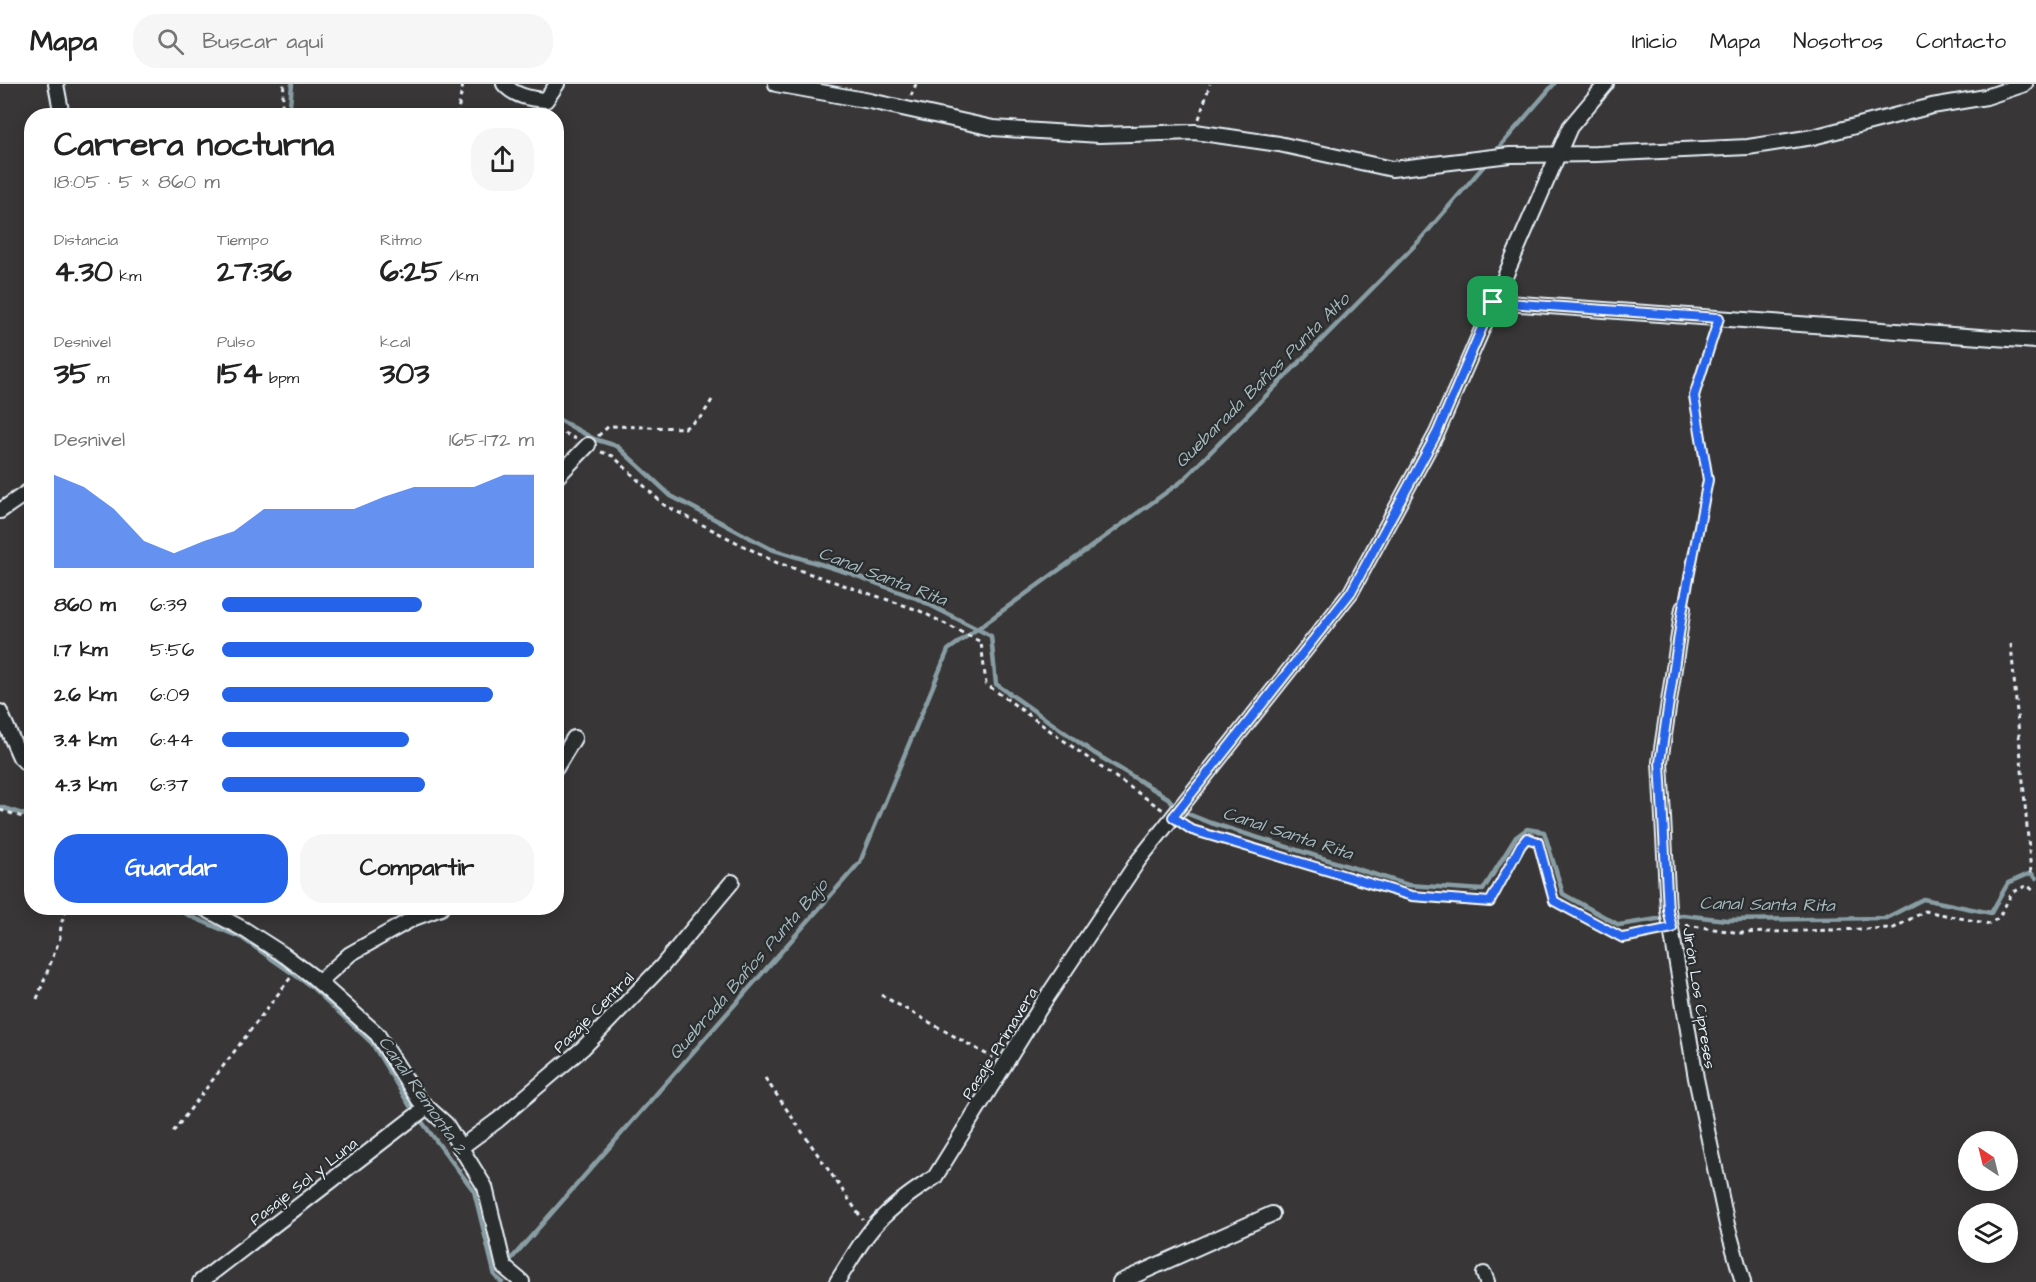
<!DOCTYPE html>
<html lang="es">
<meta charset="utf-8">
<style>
:root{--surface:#fff;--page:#f6f6f6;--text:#222;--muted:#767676;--line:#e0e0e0;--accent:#2563eb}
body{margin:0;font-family:"Architects Daughter",sans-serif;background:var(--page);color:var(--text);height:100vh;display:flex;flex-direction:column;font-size:22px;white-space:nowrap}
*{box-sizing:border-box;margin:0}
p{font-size:20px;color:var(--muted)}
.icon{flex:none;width:33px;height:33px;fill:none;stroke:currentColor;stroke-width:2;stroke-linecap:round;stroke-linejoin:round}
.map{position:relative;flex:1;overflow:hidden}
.details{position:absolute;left:24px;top:24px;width:540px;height:807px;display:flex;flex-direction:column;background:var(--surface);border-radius:24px;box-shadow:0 3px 15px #0003}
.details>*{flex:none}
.needle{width:39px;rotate:325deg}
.buttons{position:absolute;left:1958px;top:1047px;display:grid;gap:12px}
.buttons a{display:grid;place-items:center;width:60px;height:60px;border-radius:50%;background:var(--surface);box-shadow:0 3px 15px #0003;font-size:30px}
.pin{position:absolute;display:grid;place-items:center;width:51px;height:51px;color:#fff;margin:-26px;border-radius:12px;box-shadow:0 3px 9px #0006}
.round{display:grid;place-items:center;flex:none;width:63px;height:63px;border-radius:24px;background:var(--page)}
.overview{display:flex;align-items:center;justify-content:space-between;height:102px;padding:0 30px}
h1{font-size:33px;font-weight:700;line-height:45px}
.metrics{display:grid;grid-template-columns:repeat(3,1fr);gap:9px;height:102px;padding:6px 30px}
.metrics div{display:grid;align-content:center}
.metrics b{font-size:30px;font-weight:700}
.metrics small{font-size:16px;font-weight:400}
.metrics p{font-size:16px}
.chart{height:168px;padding:12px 30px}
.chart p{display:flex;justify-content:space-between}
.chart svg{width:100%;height:108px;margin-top:6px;fill:var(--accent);opacity:.7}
.button{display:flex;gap:12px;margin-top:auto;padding:12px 30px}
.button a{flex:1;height:69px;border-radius:24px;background:var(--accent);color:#fff;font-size:24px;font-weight:700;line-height:69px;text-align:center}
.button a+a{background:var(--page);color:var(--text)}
ul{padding:0 30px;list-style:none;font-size:20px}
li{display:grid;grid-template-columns:96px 72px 1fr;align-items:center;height:45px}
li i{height:15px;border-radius:8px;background:var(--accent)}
header{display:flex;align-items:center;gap:36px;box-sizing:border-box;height:84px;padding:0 30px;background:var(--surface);border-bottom:2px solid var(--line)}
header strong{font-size:28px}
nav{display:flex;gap:33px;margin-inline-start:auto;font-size:21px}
.search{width:420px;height:54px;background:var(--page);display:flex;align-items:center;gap:15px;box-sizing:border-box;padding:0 21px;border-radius:24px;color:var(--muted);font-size:22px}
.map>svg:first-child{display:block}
</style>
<header>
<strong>Mapa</strong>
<div class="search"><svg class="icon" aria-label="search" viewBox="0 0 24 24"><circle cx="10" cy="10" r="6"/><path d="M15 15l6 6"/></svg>Buscar aquí</div>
<nav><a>Inicio</a><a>Mapa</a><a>Nosotros</a><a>Contacto</a></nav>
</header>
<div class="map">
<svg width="2036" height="1198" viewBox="0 0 2036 1198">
<rect width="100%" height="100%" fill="#383637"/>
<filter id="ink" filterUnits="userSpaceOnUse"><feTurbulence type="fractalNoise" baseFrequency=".0167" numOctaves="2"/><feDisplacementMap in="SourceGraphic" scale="12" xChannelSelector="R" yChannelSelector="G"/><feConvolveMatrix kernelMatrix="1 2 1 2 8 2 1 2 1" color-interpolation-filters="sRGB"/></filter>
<g filter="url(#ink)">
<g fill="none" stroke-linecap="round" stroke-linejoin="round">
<g stroke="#899ea4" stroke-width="4.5">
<path d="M289 32 292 0"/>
<path d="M1495 68 1554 0"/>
<path d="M556 334 594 355 617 362 671 412 771 465 849 489 918 515 991 552 996 600 1094 669 1168 714 1178 726 1211 739 1408 801 1483 806 1516 753 1527 745 1544 748 1563 810 1619 841 1683 831 1726 836 1886 834 1923 815 1991 829 2008 799 2031 789 2036 794"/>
<path d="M0 723 32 733"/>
<path d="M176 824 192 833 242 854 312 903 372 959 410 1022 474 1107 495 1192 502 1198"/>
<path d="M506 1181 860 778 948 566 1182 397 1420 156 1488 77"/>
</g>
<g stroke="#e8f1f8" stroke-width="18">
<g id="street">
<path d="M56 0 62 32"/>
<path d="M504 0C514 12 530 15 546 16L557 0"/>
<path d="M776 0 870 17 993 44 1099 51 1195 48 1279 60 1392 85 1510 71 1596 70 1748 63 1813 53 1932 22 1986 13 2025 0"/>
<path d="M1493 218 2036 257"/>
<path d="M556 394 588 361"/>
<path d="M0 427 32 405"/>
<path d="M1683 524 1660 678 1668 826 1696 994 1727 1141 1743 1198"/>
<path d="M0 628 20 673 32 685"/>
<path d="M556 684 574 654"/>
<path d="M204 824 245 846 284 871 312 892 377 950 419 1016 446 1040 485 1103 504 1183 522 1198"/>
<path d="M319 898 350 870 414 834 441 824"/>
<path d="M460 1064 498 1036 583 964 662 882 732 798"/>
<path d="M1484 1190 1487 1198"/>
<path d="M200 1198 427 1023"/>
<path d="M837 1198C851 1176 864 1151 883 1133 899 1117 917 1105 935 1093L1043 919 1138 777 1351 508 1437 349 1570 43 1606 0"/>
<path d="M1120 1198 1272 1130"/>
</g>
</g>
<g stroke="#e8f1f8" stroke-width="3" stroke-dasharray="4.5 4.5" stroke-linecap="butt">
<path d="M911 12 916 0"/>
<path d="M281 32 284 0"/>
<path d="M457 32 463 0"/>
<path d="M1199 35 1210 0"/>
<path d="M556 345 576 355"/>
<path d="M598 352 609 342 685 344 702 332 712 316"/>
<path d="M601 368 613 372 664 421 775 478 918 526 981 558 986 600 1092 677 1163 726"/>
<path d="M1686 511 1708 396 1694 312 1715 248"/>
<path d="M2011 560 2031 789"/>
<path d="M0 726 32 736"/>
<path d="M1185 741 1192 746 1411 812 1490 818 1521 761 1527 754 1538 758 1554 817 1623 854 1659 847"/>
<path d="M1686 841 1741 849 1894 844 1925 827 1990 840 1999 833 2012 809 2027 801 2036 809"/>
<path d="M881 911 993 974"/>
<path d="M37 915 60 854 61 840 67 824"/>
<path d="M765 994 863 1136"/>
<path d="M173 1048 291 893"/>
</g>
<use href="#street" stroke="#2a2d2e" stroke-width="14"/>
</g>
</g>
<g fill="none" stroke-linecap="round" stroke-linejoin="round" filter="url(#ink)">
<g stroke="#fff" stroke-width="12">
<path id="route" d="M1493 218 1719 234 1694 312 1708 396 1683 524 1660 678 1668 826 1672 844 1623 854 1554 817 1538 758 1527 754 1521 761 1490 818 1412 812 1192 746 1173 733 1351 508 1437 349Z"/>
</g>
<use href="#route" stroke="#2563eb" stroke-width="8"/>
</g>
<g text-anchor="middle" stroke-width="4.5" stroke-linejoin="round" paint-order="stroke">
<g font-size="16" fill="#e8f1f8" stroke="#2a2d2e">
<text transform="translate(1700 914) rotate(81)" y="6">Jirón Los Cipreses</text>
<text transform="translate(593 928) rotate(-45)" y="6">Pasaje Central</text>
<text transform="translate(999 959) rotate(-58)" y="6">Pasaje Primavera</text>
<text transform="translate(303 1097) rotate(-38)" y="6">Pasaje Sol y Luna</text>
</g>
<g font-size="18" font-style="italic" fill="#a8bac0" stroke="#2a2d2e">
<text transform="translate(1262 296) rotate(-45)" y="6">Quebarada Baños Punta Alto</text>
<text transform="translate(883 492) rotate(21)" y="6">Canal Santa Rita</text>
<text transform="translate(1288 749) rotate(18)" y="6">Canal Santa Rita</text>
<text transform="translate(1767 820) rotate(1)" y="6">Canal Santa Rita</text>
<text transform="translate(748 885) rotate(-49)" y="6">Quebrada Baños Punta Bajo</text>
<text transform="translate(423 1011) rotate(55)" y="6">Canal Remonta 2</text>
</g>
</g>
</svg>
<div class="buttons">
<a><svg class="needle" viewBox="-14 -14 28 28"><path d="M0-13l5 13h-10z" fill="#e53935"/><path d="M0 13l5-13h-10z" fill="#767676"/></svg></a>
<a><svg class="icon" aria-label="layers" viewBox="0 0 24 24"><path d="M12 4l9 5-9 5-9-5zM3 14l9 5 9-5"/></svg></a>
</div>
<div class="pin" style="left:1493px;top:218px;background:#1e9e55"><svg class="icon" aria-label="arrive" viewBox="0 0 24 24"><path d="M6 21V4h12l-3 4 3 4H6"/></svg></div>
<section class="details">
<div class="overview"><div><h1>Carrera nocturna</h1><p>18:05 · 5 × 860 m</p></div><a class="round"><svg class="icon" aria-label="share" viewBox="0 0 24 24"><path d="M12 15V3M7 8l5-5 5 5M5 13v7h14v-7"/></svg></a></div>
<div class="metrics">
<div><p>Distancia</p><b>4.30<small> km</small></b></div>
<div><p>Tiempo</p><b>27:36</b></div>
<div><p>Ritmo</p><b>6:25<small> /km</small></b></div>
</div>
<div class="metrics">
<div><p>Desnivel</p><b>35<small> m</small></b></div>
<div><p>Pulso</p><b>154<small> bpm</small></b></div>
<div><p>kcal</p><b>303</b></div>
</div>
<div class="chart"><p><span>Desnivel</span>165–172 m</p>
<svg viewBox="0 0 160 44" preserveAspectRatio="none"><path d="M0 44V6L10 11L20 20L30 33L40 38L50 33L60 29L70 20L80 20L90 20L100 20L110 15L120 11L130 11L140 11L150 6L160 6V44z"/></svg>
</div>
<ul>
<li><b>860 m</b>6:39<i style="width:64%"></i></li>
<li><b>1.7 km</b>5:56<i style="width:100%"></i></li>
<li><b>2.6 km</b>6:09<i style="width:87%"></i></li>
<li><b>3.4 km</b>6:44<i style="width:60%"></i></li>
<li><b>4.3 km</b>6:37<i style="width:65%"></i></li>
</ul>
<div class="button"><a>Guardar</a><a>Compartir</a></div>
</section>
</div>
